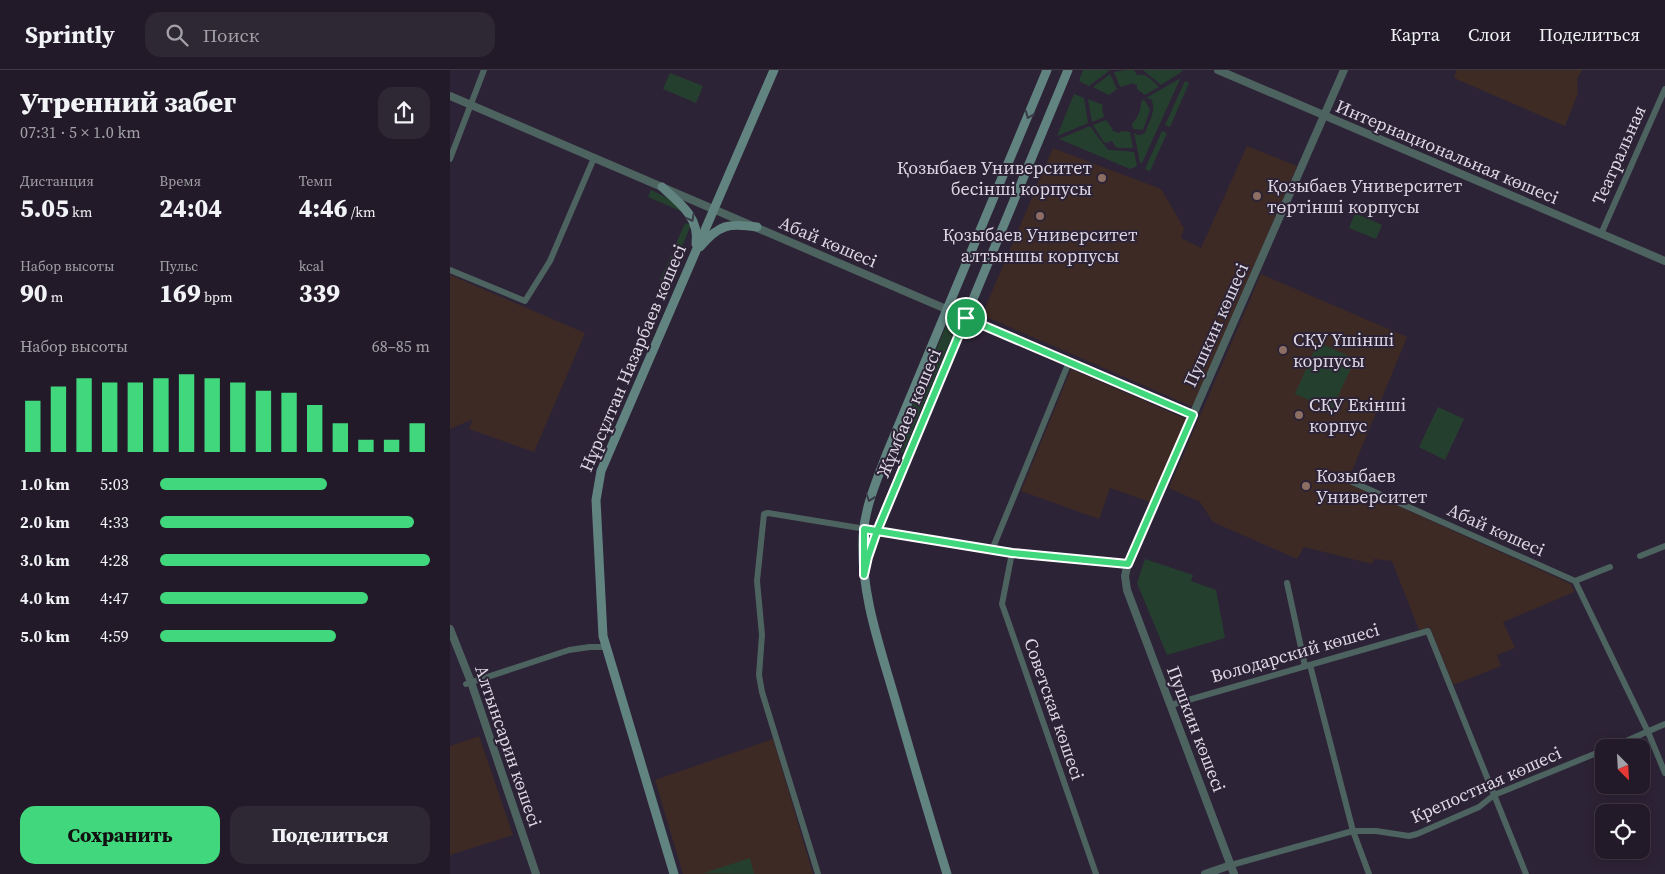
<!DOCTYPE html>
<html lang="ru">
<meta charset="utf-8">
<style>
:root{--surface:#221a28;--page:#2e2734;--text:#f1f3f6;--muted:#a2a1a8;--line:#3f3845;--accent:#41d77c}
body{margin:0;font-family:"Source Serif 4",serif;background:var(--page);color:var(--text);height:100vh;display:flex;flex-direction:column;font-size:19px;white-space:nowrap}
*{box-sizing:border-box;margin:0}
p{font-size:16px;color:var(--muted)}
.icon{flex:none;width:28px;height:28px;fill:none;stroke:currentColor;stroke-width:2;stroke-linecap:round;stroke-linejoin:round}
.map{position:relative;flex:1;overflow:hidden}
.sheet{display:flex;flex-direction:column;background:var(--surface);width:450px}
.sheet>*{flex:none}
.needle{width:32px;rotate:156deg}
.fabs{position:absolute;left:1145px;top:669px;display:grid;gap:10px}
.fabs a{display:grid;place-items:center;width:55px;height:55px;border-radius:10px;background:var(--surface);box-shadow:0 2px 12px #0003,0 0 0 1px var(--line);font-size:25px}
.pin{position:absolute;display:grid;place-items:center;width:42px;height:42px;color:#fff;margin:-21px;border:2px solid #fff;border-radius:50%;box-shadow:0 1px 5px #0007}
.round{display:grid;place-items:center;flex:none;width:52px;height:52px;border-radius:15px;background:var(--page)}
.headline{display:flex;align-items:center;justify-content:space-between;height:85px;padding:0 20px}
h1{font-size:28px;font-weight:800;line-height:38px}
.stats{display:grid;grid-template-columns:repeat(3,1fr);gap:8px;height:85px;padding:5px 20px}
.stats div{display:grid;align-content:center}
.stats b{font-size:25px;font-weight:800}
.stats small{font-size:14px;font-weight:400}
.stats p{font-size:14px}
.chart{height:140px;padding:10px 20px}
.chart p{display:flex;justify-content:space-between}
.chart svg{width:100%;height:90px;margin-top:5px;stroke:var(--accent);stroke-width:6}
.action{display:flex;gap:10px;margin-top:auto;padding:10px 20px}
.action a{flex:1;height:58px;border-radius:15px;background:var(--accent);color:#111;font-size:20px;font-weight:800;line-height:58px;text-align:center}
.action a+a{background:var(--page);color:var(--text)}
ul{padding:0 20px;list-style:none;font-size:16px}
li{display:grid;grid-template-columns:80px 60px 1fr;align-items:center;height:38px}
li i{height:12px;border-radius:6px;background:var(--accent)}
header{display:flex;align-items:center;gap:30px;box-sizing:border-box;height:70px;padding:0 25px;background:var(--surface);border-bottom:1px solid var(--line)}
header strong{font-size:24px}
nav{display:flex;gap:28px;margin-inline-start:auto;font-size:18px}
.search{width:350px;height:45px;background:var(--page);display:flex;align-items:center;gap:12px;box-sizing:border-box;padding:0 18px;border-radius:15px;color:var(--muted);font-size:19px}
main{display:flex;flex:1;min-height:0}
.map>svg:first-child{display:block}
</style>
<header>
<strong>Sprintly</strong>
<div class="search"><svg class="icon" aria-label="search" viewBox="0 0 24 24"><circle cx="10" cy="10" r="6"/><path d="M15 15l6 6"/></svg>Поиск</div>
<nav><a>Карта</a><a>Слои</a><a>Поделиться</a></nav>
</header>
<main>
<section class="sheet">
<div class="headline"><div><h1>Утренний забег</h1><p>07:31 · 5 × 1.0 km</p></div><a class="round"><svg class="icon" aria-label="share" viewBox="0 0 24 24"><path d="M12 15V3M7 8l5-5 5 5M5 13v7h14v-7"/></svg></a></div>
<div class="stats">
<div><p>Дистанция</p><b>5.05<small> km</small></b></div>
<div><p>Время</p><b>24:04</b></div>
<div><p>Темп</p><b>4:46<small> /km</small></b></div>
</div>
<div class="stats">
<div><p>Набор высоты</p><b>90<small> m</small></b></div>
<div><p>Пульс</p><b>169<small> bpm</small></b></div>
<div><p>kcal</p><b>339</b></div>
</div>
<div class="chart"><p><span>Набор высоты</span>68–85 m</p>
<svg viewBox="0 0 160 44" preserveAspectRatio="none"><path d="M5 44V19M15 44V12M25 44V8M35 44V10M45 44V10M55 44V8M65 44V6M75 44V8M85 44V10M95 44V14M105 44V15M115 44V21M125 44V30M135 44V38M145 44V38M155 44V30"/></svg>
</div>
<ul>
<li><b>1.0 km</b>5:03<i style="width:62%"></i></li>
<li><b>2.0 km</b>4:33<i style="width:94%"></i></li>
<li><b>3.0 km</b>4:28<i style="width:100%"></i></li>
<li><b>4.0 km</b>4:47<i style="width:77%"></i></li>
<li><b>5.0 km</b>4:59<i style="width:65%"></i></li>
</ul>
<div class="action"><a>Сохранить</a><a>Поделиться</a></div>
</section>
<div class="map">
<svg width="1215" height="804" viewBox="0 0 1215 804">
<rect width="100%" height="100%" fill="#2d2336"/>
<g fill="#3d2a25">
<path d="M797 76 847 96 743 337 532 245 603 78 711 119 734 158 731 168 751 178Z"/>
<path d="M811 204 957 267 897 413 1121 514 1124 522 1053 552 1065 578 1047 585 1051 596 1003 615 980 557 969 560 942 491 924 489 922 494 854 477 847 489 763 452 750 432 719 418Z"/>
<path d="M0 205 135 263 84 382 19 359 23 349 0 359Z"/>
<path d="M621 299 736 349 700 432 660 418 649 449 571 421Z"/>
<path d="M29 666 63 765 0 785V676Z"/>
<path d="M323 669 363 804H233L205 710Z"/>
</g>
<path fill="#3d2b24" d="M1007 0H1132L1127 9 1128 23 1115 56 1004 8Z"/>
<g fill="#253f2f">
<path d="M633 0H658L659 1 639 16 629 11Z"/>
<path d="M676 0H684L687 5C698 4 700 9 709 17L695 25 687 19V15L681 13 678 15 670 17 664 2Z"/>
<path d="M693 0H731L733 1 711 15Z"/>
<path d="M220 3 253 16 246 33 213 19Z"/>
<path d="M660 4 667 19 659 25 643 17Z"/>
<path d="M729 9H730L692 93H690L684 62 687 65H691L695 63C699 52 707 40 701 29L696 28Z"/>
<path d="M735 11 739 13 720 57 715 55Z"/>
<path d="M624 24 634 28 638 53 607 66Z"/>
<path d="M638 29 653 35 652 38 654 47 642 52Z"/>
<path d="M694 29 700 40 693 60 683 59 682 54C688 47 691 41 691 32Z"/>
<path d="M656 50 662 58 663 61 669 63 671 61 680 62 683 78H668L665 76 662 71 656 73 653 71 643 55Z"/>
<path d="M640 56C646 65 653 73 658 80 666 80 675 81 684 82L687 96 680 99 609 69Z"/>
<path d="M712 61 717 63 700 101 695 99Z"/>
<path d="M201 120 228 133 233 142 198 127Z"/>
<path d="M905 143 932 155 926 169 899 158Z"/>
<path d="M235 153 241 155 231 179 225 176Z"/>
<path d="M222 184 227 186 216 213 210 210Z"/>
<path d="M496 256 505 260 453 383 444 380Z"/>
<path d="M868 272 905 289 882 340 845 324Z"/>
<path d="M988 337 1014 349 995 390 969 377Z"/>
<path d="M695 489 743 505 741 511 766 520 775 568 717 585 687 513Z"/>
<path d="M300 788 304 804 254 803Z"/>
</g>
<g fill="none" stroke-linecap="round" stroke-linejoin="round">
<g stroke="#4d6360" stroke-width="6">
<path d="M0 89 34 0"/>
<path d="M1151 164 1215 19"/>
<path d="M0 200 75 231 100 191 144 88"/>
<path d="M900 411 1125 511"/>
<path d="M542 480 619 292"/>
<path d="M562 483 552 534 646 804"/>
<path d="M1190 486 1215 476"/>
<path d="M1125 511 1198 662 1215 703"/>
<path d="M1125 511 1160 497"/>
<path d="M837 513 855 596"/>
<path d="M860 595 903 761 919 804"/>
<path d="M16 614 119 580 140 577H156"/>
<path d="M721 635 978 561 1076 804"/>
<path d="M1160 678 1215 654"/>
<path d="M781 795 903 761H926L959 766 967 764 1029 737 1044 725 1154 680"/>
<path d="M368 804 312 622 309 605 312 565 307 511 314 444 318 443 562 483 678 493"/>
</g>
<g stroke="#4d6360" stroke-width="8">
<path d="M768 0 1215 191"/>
<path d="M0 26 743 345"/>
<path d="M0 559 21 612 86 804"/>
<path d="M755 804 781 795"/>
<path d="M784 804 677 520 675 506 678 493 894 0"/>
</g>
<g stroke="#618480" stroke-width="9">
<path d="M212 117C230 133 250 148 246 174"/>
<path d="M250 177C269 154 279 153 307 157"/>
<path d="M416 493 427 461 618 0"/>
<path d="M224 804 153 566 146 430 151 401 324 0"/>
<path d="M497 804C479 746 462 688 445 629 430 577 410 522 413 466 415 436 427 410 437 383L597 0"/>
</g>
</g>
<defs><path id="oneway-chevron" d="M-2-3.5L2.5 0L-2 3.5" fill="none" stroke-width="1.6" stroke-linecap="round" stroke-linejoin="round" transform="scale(1.25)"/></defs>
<g stroke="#3a3b48">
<use href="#oneway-chevron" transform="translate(579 45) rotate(112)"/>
<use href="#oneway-chevron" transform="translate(241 148) rotate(62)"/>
<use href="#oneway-chevron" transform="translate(420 428) rotate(109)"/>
</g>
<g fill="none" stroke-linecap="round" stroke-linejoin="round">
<g stroke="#fff" stroke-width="10">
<path id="route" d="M516 248 427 461 414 459V505L418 487 427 461 562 483 678 494 743 345 516 248"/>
</g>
<use href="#route" stroke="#41d77c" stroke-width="6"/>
</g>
<g fill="#8d6e63" stroke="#2d2336" stroke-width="2">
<circle cx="652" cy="108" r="5"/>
<circle cx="807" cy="126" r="5"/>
<circle cx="590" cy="146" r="5"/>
<circle cx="833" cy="280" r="5"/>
<circle cx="849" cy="345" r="5"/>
<circle cx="856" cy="416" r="5"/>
</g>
<g text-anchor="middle" stroke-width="4" stroke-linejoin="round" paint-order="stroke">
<g font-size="18" fill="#ded8e4" stroke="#2d2336">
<text transform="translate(997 82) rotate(23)" y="6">Интернациональная көшесі</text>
<text transform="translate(1169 85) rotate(-66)" y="6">Театральная</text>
<text transform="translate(378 172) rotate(23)" y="6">Абай көшесі</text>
<text transform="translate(766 255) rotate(-66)" y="6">Пушкин көшесі</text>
<text transform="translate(183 288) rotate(-67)" y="6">Нұрсұлтан Назарбаев көшесі</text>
<text transform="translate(459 343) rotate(-67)" y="6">Жұмбаев көшесі</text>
<text transform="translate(1046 460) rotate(24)" y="6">Абай көшесі</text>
<text transform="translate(845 583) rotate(-16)" y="6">Володарский көшесі</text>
<text transform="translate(604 639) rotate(71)" y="6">Советская көшесі</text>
<text transform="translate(746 659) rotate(69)" y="6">Пушкин көшесі</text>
<text transform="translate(58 676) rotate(71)" y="6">Алтынсарин көшесі</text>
<text transform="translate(1036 715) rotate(-24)" y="6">Крепостная көшесі</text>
</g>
<g font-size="18" fill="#ded8e4" stroke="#2d2336" text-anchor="start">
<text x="642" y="104" text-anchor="end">Қозыбаев Университет<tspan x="642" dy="21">бесінші корпусы</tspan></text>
<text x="817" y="122">Қозыбаев Университет<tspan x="817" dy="21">төртінші корпусы</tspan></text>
<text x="590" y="171" text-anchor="middle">Қозыбаев Университет<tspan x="590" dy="21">алтыншы корпусы</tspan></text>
<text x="843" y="276">СҚУ Үшінші<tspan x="843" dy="21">корпусы</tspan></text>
<text x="859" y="341">СҚУ Екінші<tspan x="859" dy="21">корпус</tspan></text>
<text x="866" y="412">Козыбаев<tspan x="866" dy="21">Университет</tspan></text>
</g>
</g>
</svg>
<div class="fabs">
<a><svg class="needle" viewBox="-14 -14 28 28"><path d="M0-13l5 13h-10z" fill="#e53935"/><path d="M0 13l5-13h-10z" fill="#a2a1a8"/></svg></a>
<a><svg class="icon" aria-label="locate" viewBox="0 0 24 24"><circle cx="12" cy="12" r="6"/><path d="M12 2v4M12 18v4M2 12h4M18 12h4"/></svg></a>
</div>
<div class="pin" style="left:516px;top:248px;background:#1e9e55"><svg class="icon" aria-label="arrive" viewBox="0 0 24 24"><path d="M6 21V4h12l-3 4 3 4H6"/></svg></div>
</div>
</main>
